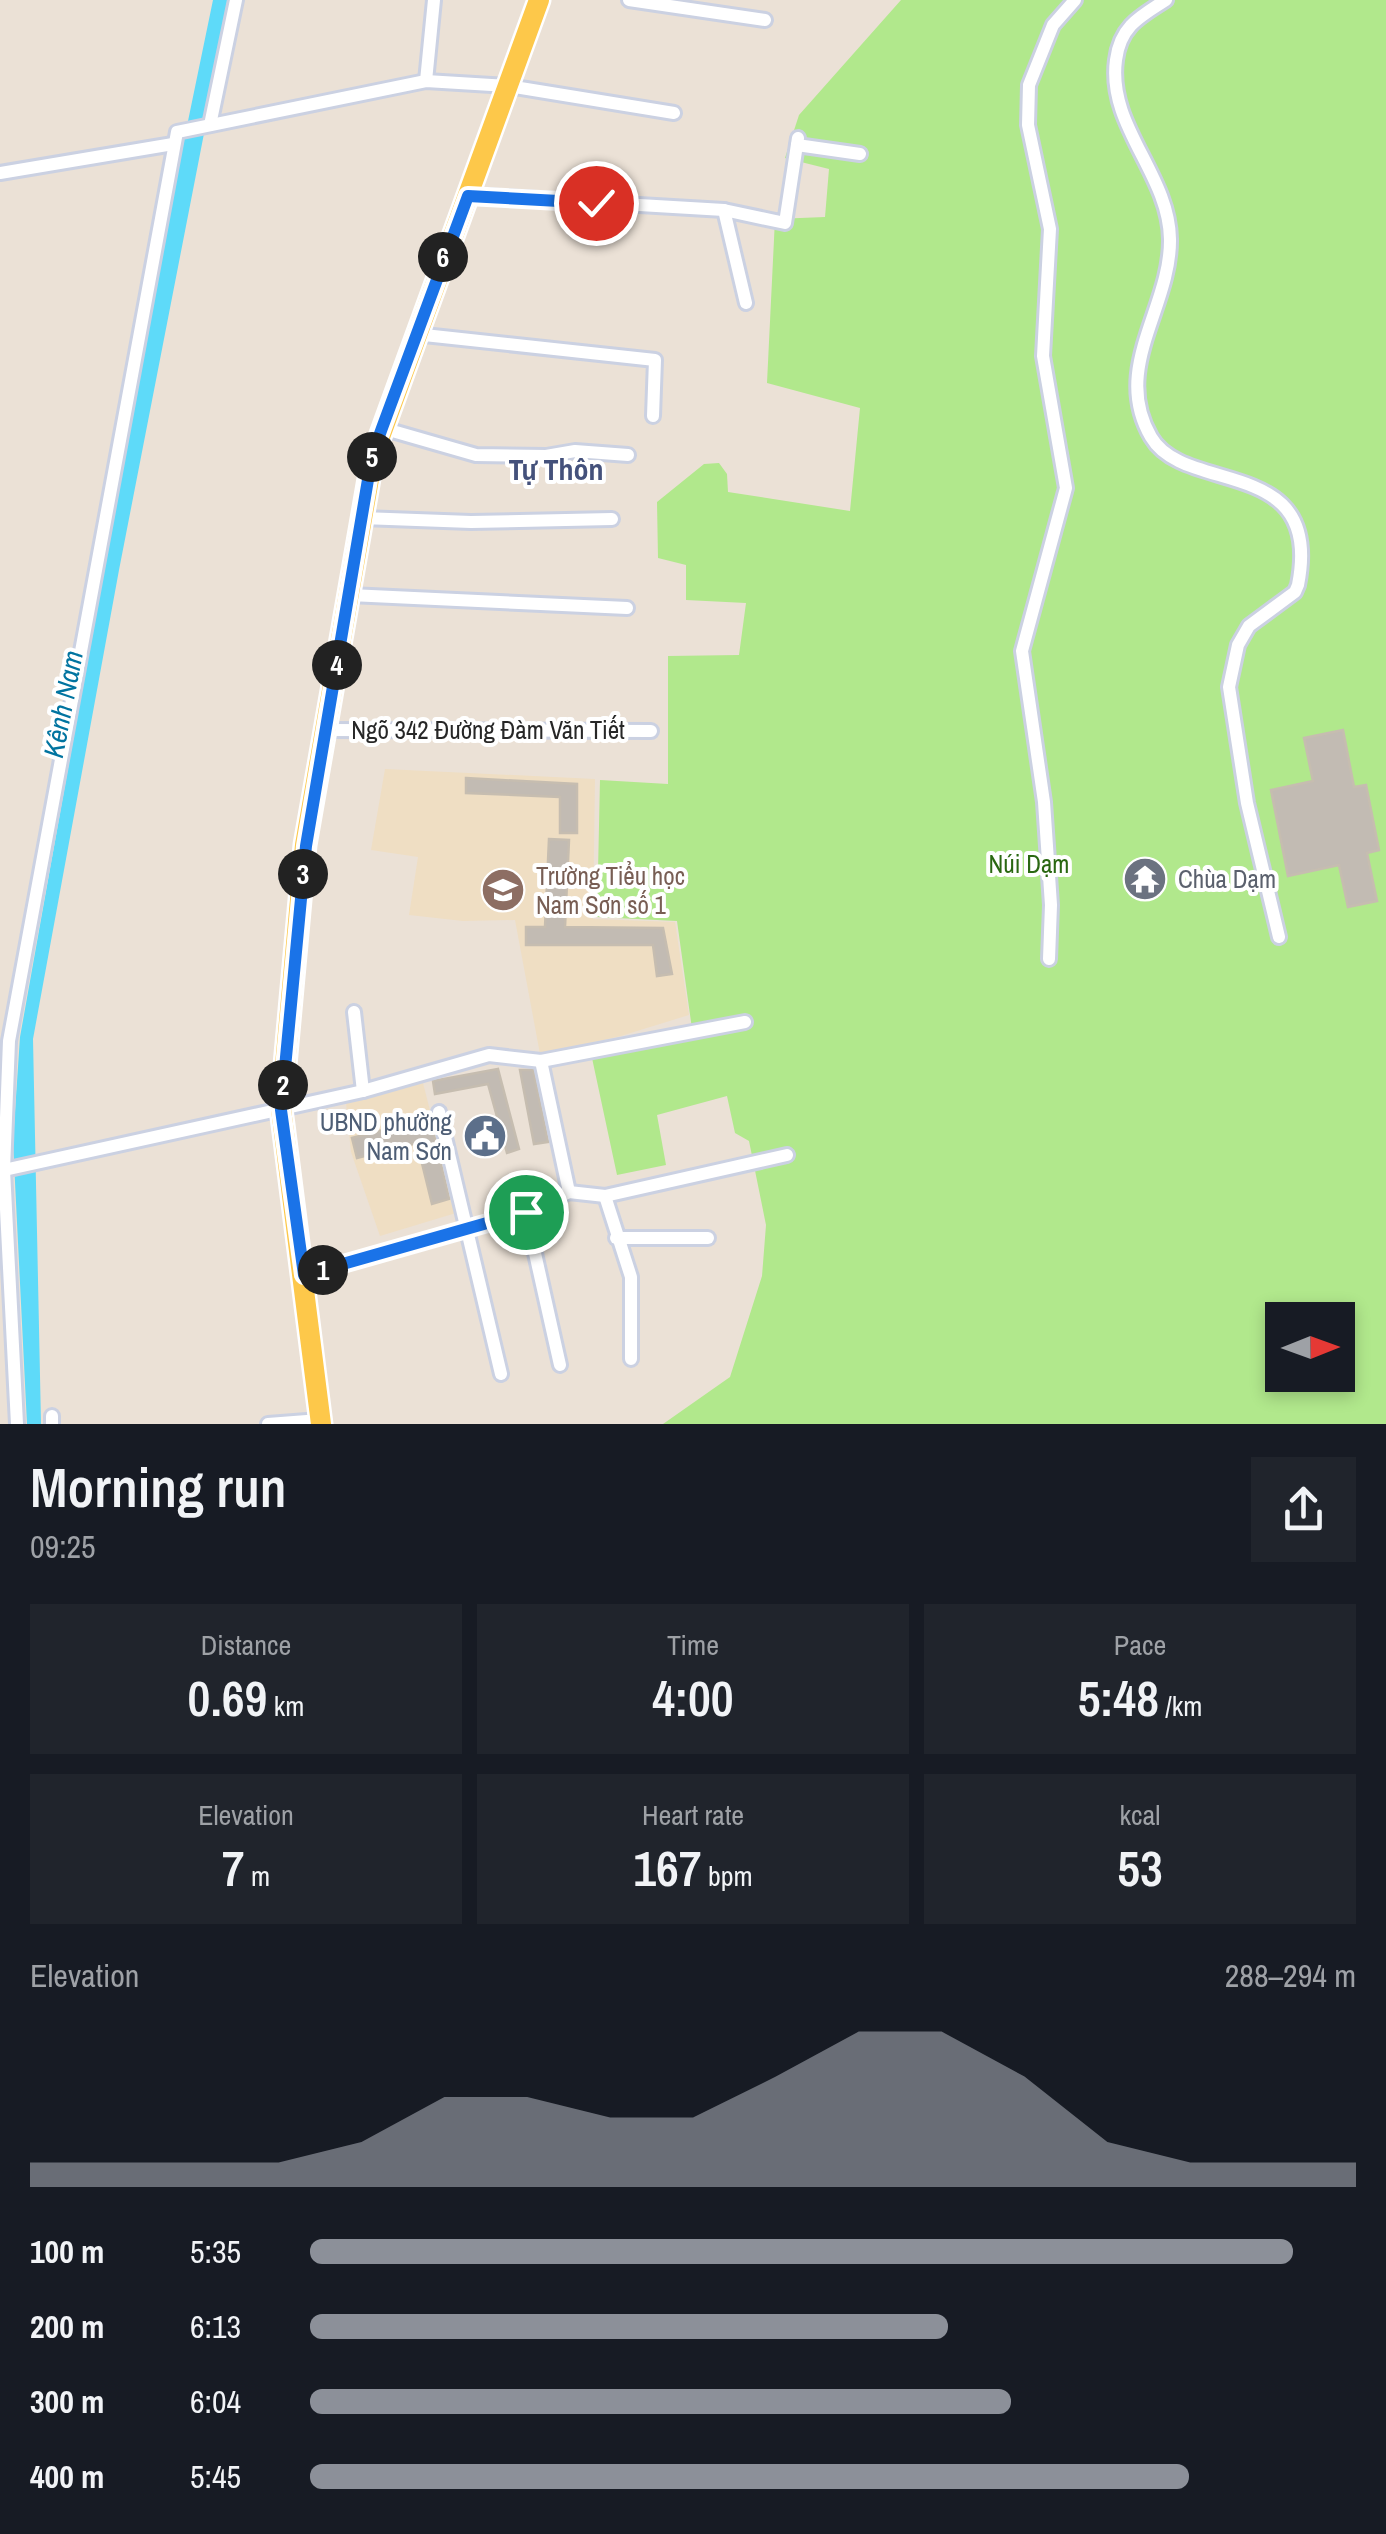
<!DOCTYPE html>
<meta charset="utf-8">
<style>
:root{--surface:#171b24;--page:#20242c;--text:#f1f3f6;--muted:#9ea1a6;--accent:#8c9099}
body{margin:0;font-family:"Archivo Narrow",sans-serif;background:var(--page);color:var(--text);height:100vh;display:flex;flex-direction:column;font-size:38px;white-space:nowrap}
*{box-sizing:border-box;margin:0}
p{font-size:32px;color:var(--muted)}
.icon{flex:none;width:55px;height:55px;fill:none;stroke:currentColor;stroke-width:2;stroke-linecap:round;stroke-linejoin:round}
.map{position:relative;height:1424px;overflow:hidden}
.panel{display:flex;flex-direction:column;background:var(--surface);flex:1}
.panel>*{flex:none}
.needle{width:65px;rotate:89deg}
.buttons{position:absolute;left:1265px;top:1302px;display:grid;gap:20px}
.buttons a{display:grid;place-items:center;width:90px;height:90px;border-radius:0px;background:var(--surface);box-shadow:0 5px 15px #0003;font-size:50px}
.pin{position:absolute;display:grid;place-items:center;width:85px;height:85px;color:#fff;margin:-42px;border:5px solid #fff;border-radius:50%;box-shadow:0 2px 10px #0007}
.km{position:absolute;width:50px;height:50px;margin:-25px;border-radius:50%;background:#222;color:#fff;font-size:28px;line-height:50px;text-align:center}
.round{display:grid;place-items:center;flex:none;width:105px;height:105px;border-radius:0px;background:var(--page)}
.headline{display:flex;align-items:center;justify-content:space-between;height:170px;padding:0 30px}
h1{font-size:55px;font-weight:600;line-height:75px}
.figures{display:grid;grid-template-columns:repeat(3,1fr);gap:15px;height:170px;padding:10px 30px}
.figures div{display:grid;align-content:center;border-radius:0px;background:var(--page);text-align:center}
.figures b{font-size:50px;font-weight:600}
.figures small{font-size:28px;font-weight:400}
.figures p{font-size:28px}
.chart{height:280px;padding:20px 30px}
.chart p{display:flex;justify-content:space-between}
.chart svg{width:100%;height:180px;margin-top:10px;fill:var(--accent);opacity:.7}
ul{padding:0 30px;list-style:none;font-size:32px}
li{display:grid;grid-template-columns:160px 120px 1fr;align-items:center;height:75px}
li i{height:25px;border-radius:12px;background:var(--accent)}
.map>svg:first-child{display:block}
</style>
<div class="map">
<svg width="1386" height="1424" viewBox="0 0 1386 1424">
<rect width="100%" height="100%" fill="#ebe1d6"/>
<g fill="#efdec3">
<path d="M385 769 595 779 593 919 675 922 689 1015 621 1036 540 1054 515 920 463 921 409 915 418 857 371 850Z"/>
<path d="M422 1079 456 1213 380 1236 351 1152 345 1093Z"/>
</g>
<path fill="#b1e88c" fill-rule="evenodd" d="M901 0H1386V1424H663L730 1377 762 1276 766 1225 749 1141 735 1133 727 1096 657 1115 666 1165 617 1175 592 1058 693 1036 677 921 597 917 600 780 668 784V656L739 655 746 603 686 600V565L658 558 657 502 704 464 719 463 727 474 728 492 850 511 860 408 767 383 775 219 825 217 829 169 785 158 799 115ZM1282 1320H1338V1375H1282Z"/>
<path fill="#5edaf9" d="M213 0H230L119 570 33 1039 41 1424H27L13 1142 20 1037 156 276Z"/>
<g fill="#c2bbb3" stroke="#c6bdb0" stroke-width="2.5">
<path d="M1343 730 1354 787 1366 785 1379 850 1367 853 1377 901 1348 907 1339 865 1288 876 1271 790 1313 781 1304 738Z"/>
<path d="M466 778 577 784V833H560V797L466 793Z"/>
<path d="M549 839 569 840 565 927 663 928 672 974 657 976 653 945H526V927H545Z"/>
<path d="M498 1069 519 1149 507 1153 488 1084 435 1094 433 1081Z"/>
<path d="M520 1070H533L548 1142 534 1144Z"/>
<path d="M430 1118 449 1199 432 1204 417 1143 357 1158 352 1138Z"/>
</g>
<g fill="none" stroke-linecap="round" stroke-linejoin="round">
<g stroke="#cbd1e2" stroke-width="18">
<g id="street">
<path d="M629 0 765 20"/>
<path d="M1166 0C1139 17 1120 27 1116 60 1107 126 1169 174 1170 239 1171 308 1111 368 1151 437 1185 496 1324 454 1298 585L1295 592 1249 626 1238 645 1229 687 1247 803 1279 937"/>
<path d="M426 81 434 0"/>
<path d="M210 125 236 0"/>
<path d="M797 145 860 154"/>
<path d="M0 173 173 144"/>
<path d="M468 195 724 210 785 223 798 138"/>
<path d="M724 210 746 303"/>
<path d="M415 334 655 360 653 416"/>
<path d="M382 428 476 455 546 456 575 451 628 455"/>
<path d="M362 518 471 522 612 519"/>
<path d="M350 595 627 608"/>
<path d="M325 730 651 731"/>
<path d="M1049 959 1051 905 1044 802 1022 651 1066 488 1043 356 1050 229 1028 125 1029 85 1053 25 1075 0"/>
<path d="M354 1012 363 1091"/>
<path d="M541 1061 569 1192"/>
<path d="M439 1112 501 1374"/>
<path d="M0 1171 363 1091 489 1055 541 1061 745 1022"/>
<path d="M605 1196 631 1277V1359"/>
<path d="M526 1213 560 1365"/>
<path d="M616 1238H708"/>
<path d="M304 1275 526 1213 569 1192 605 1196 787 1155"/>
<path d="M52 1416V1424"/>
<path d="M17 1424 4 1170 9 1041 177 132 426 81 508 86 674 113"/>
<path d="M268 1424 320 1420"/>
</g>
</g>
<g stroke="#fff" stroke-width="25">
<path id="primary" d="M321 1424 281 1109 305 845 373 456 539 0"/>
</g>
<use href="#street" stroke="#fff" stroke-width="12"/>
<use href="#primary" stroke="#fdc84a" stroke-width="20"/>
</g>
<g fill="none" stroke-linecap="round" stroke-linejoin="round">
<g stroke="#fff" stroke-width="20">
<path id="route" d="M526 1212 304 1275 281 1110 306 846 372 456 382 428 468 196 596 203"/>
</g>
<use href="#route" stroke="#1a73e8" stroke-width="12"/>
</g>
<defs>
<g id="temple-disc" transform="scale(2.25)"><circle r="9.5" fill="#6b7280" stroke="#fff"/><path d="M0-6L5-2H3V0L6.5 2.5H4V6H1.5V3h-3V6H-4V2.5H-6.5L-3 0V-2H-5Z" fill="#fff"/></g>
<g id="school-disc" transform="scale(2.25)"><circle r="9.5" fill="#8d6e63" stroke="#fff"/><path d="M0-5L7-2L0 1L-7-2ZM-4 1L0 2.5L4 1V4Q0 6-4 4Z" fill="#fff"/></g>
<g id="civic-disc" transform="scale(2.25)"><circle r="9.5" fill="#5c6f8a" stroke="#fff"/><path d="M-.6-6.5H3V-4.5H.6V-3L4-1V1h2V6H-6V1h2V-1L-.6-3ZM-1.2 2.5V6h2.4V2.5Z" fill="#fff"/></g>
</defs>
<g fill-rule="evenodd">
<use href="#temple-disc" x="1145" y="879"/>
<use href="#school-disc" x="503" y="890"/>
<use href="#civic-disc" x="485" y="1136"/>
</g>
<g text-anchor="middle" stroke-width="8" stroke-linejoin="round" paint-order="stroke">
<g font-size="25" fill="#272727" stroke="#fff">
<text x="488" y="739">Ngõ 342 Đường Đàm Văn Tiết</text>
</g>
<g font-size="25" fill="#2a6812" stroke="#fff">
<text x="1029" y="873">Núi Dạm</text>
</g>
<g font-size="25" fill="#785e54" stroke="#fff" text-anchor="start">
<text x="536" y="885">Trường Tiểu học<tspan x="536" dy="29">Nam Sơn số 1</tspan></text>
</g>
<g font-size="25" fill="#5b616d" stroke="#fff" text-anchor="start">
<text x="1178" y="888">Chùa Dạm</text>
</g>
<g font-size="25" fill="#4e5e75" stroke="#fff" text-anchor="end">
<text x="452" y="1131">UBND phường<tspan x="452" dy="29">Nam Sơn</tspan></text>
</g>
<g font-size="28" font-style="italic" fill="#0174a0" stroke="#fff">
<text transform="translate(63 704) rotate(-79)" y="10">Kênh Nam</text>
</g>
<g font-size="30" font-weight="bold" fill="#44517b" stroke="#fff">
<text x="556" y="480">Tự Thôn</text>
</g>
</g>
</svg>
<div class="buttons">
<a><svg class="needle" viewBox="-14 -14 28 28"><path d="M0-13l5 13h-10z" fill="#e53935"/><path d="M0 13l5-13h-10z" fill="#9ea1a6"/></svg></a>
</div>
<div class="pin" style="left:526px;top:1212px;background:#1e9e55"><svg class="icon" aria-label="arrive" viewBox="0 0 24 24"><path d="M6 21V4h12l-3 4 3 4H6"/></svg></div>
<div class="pin" style="left:596px;top:203px;background:#d93025"><svg class="icon" aria-label="check" viewBox="0 0 24 24"><path d="M5 12l5 5 9-10"/></svg></div>
<b class="km" style="left:323px;top:1270px">1</b>
<b class="km" style="left:283px;top:1085px">2</b>
<b class="km" style="left:303px;top:874px">3</b>
<b class="km" style="left:337px;top:665px">4</b>
<b class="km" style="left:372px;top:457px">5</b>
<b class="km" style="left:443px;top:257px">6</b>
</div>
<section class="panel">
<div class="headline"><div><h1>Morning run</h1><p>09:25</p></div><a class="round"><svg class="icon" aria-label="share" viewBox="0 0 24 24"><path d="M12 15V3M7 8l5-5 5 5M5 13v7h14v-7"/></svg></a></div>
<div class="figures">
<div><p>Distance</p><b>0.69<small> km</small></b></div>
<div><p>Time</p><b>4:00</b></div>
<div><p>Pace</p><b>5:48<small> /km</small></b></div>
</div>
<div class="figures">
<div><p>Elevation</p><b>7<small> m</small></b></div>
<div><p>Heart rate</p><b>167<small> bpm</small></b></div>
<div><p>kcal</p><b>53</b></div>
</div>
<div class="chart"><p><span>Elevation</span>288–294 m</p>
<svg viewBox="0 0 160 44" preserveAspectRatio="none"><path d="M0 44V38L10 38L20 38L30 38L40 33L50 22L60 22L70 27L80 27L90 17L100 6L110 6L120 17L130 33L140 38L150 38L160 38V44z"/></svg>
</div>
<ul>
<li><b>100 m</b>5:35<i style="width:94%"></i></li>
<li><b>200 m</b>6:13<i style="width:61%"></i></li>
<li><b>300 m</b>6:04<i style="width:67%"></i></li>
<li><b>400 m</b>5:45<i style="width:84%"></i></li>
</ul>
</section>
